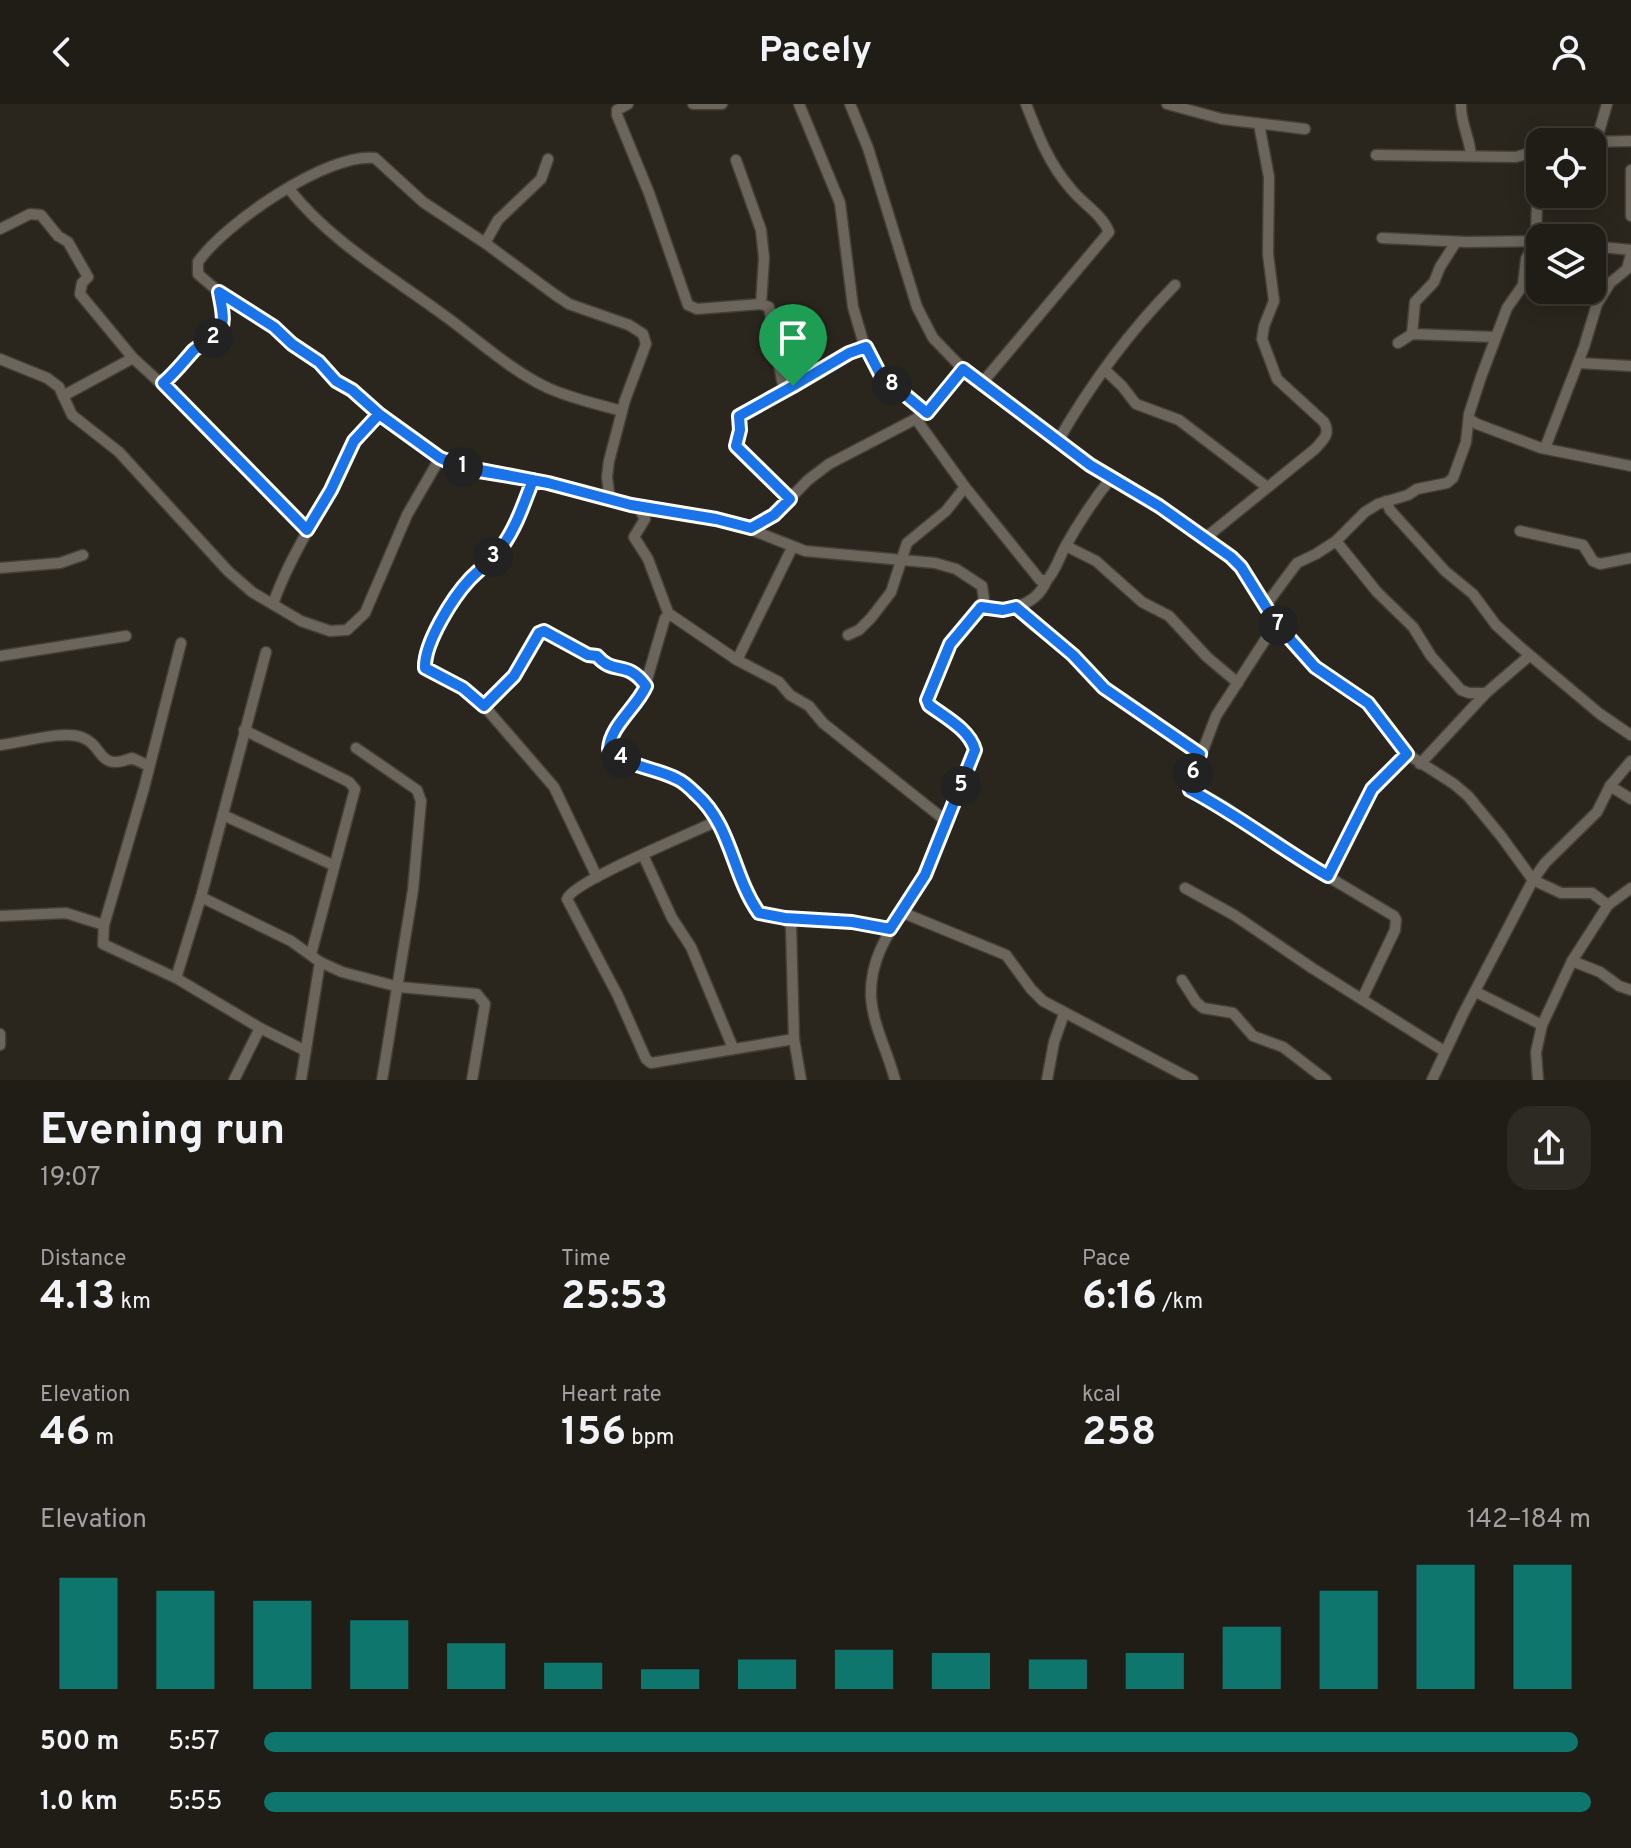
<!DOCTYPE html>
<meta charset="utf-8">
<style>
:root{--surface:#201c16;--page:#2d2923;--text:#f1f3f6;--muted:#a2a1a1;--line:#3d3a35;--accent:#0f766e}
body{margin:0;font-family:Overpass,sans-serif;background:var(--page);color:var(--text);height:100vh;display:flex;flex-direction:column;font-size:30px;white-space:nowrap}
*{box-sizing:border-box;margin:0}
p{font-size:26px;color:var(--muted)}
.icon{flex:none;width:44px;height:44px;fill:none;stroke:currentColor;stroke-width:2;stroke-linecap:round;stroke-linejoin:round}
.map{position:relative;height:976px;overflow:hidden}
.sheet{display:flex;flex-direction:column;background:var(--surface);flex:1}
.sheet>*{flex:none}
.controls{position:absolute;left:1526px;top:24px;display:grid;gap:16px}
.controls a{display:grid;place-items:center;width:80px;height:80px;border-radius:16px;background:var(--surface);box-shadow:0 4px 20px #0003,0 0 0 2px var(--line);font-size:40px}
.pin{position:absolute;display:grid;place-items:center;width:68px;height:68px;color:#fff;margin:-82px -34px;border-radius:50% 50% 50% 0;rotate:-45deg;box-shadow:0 0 8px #0007}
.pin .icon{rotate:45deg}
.km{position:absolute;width:40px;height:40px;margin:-20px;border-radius:50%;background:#222;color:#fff;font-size:22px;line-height:40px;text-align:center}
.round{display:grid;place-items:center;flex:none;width:84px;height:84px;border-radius:24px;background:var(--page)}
.overview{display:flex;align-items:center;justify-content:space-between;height:136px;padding:0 40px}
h1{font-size:44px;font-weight:700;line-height:60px}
.metrics{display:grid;grid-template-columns:repeat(3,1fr);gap:12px;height:136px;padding:8px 40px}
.metrics div{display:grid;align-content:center}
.metrics b{font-size:40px;font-weight:700}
.metrics small{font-size:22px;font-weight:400}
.metrics p{font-size:22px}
.chart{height:224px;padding:16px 40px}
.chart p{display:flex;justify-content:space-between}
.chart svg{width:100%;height:144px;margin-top:8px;stroke:var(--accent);stroke-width:6}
ul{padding:0 40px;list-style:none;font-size:26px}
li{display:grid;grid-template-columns:128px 96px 1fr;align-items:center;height:60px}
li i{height:20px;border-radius:10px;background:var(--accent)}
header{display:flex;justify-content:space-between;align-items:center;height:104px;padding:0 40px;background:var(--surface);font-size:36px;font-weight:700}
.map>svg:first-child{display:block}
</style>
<header><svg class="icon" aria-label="back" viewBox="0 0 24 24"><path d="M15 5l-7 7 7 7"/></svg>Pacely<svg class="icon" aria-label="person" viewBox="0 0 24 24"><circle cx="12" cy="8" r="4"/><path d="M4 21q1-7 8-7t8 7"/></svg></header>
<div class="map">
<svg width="1631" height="976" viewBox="0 0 1631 976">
<rect width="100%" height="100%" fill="#2b261d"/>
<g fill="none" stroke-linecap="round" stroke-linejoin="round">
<g stroke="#444039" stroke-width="13">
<g id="minor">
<path d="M628 0 617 6V11L649 89 688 201 697 205 761 200"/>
<path d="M693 0H722"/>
<path d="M799 0 840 99 853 203 863 237 880 270 927 309"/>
<path d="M850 0 868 44 917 203 933 234 963 265 1068 345 1159 402 1231 453 1241 463 1276 519 1315 563 1368 599 1407 650 1454 680 1468 692 1501 732 1533 776 1561 789H1592L1608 801 1631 784"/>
<path d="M1167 0 1222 15 1305 25"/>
<path d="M1461 0C1460 18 1470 34 1471 52"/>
<path d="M1588 38 1631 37"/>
<path d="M1596 38 1607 0"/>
<path d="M1376 51 1516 53 1540 46"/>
<path d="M736 56 761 126 764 154 761 200 769 203 782 277 793 282 849 249 866 243"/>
<path d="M1631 66V112"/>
<path d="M289 85C332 139 391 172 445 212 478 236 509 265 546 283 569 294 597 300 622 307"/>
<path d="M0 125 30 110 41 111 58 132 68 138 88 173 82 179 80 190 133 254 202 317 228 348 307 426"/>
<path d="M1382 134 1466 138 1538 137"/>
<path d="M485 139 498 116 541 75 548 55"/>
<path d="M1592 142 1631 146"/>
<path d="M1412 230 1415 198 1434 178 1440 163 1456 138"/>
<path d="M1398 239 1412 230 1495 233"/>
<path d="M0 255 47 274 59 283 72 311 119 348 228 467 252 488 301 517 330 527 347 526 365 509 407 411 440 354"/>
<path d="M1579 259 1631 262"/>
<path d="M1105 266 1122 282 1136 300 1179 316 1267 383"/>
<path d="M163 279C175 268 184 257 195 246 201 240 210 238 216 232 228 222 221 201 219 188"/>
<path d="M982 279 1109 128C1102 110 1083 100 1071 85 1049 60 1038 31 1026 0"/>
<path d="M63 292 133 254"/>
<path d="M916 315 965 383 1040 476H1047C1056 466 1059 454 1065 443 1079 418 1094 395 1112 373"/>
<path d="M1469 315 1477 320 1541 344 1631 362"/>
<path d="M1058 337C1090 281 1130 227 1175 181"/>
<path d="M1545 344 1584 243 1597 200 1610 179 1627 165 1631 150"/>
<path d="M533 376 510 431 498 448 458 490 433 532 424 559 429 568 454 578 484 602 554 683 597 773"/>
<path d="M790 395 736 340 740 326 739 312 793 282"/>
<path d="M610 396 607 373 609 357 625 296 646 240 643 230 629 221 569 200 554 190 485 139 423 98 375 54C328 48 224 120 198 158V170L226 194 274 223 292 240 312 253 336 277 352 286 379 310 440 354 455 361 548 379 631 401 729 417 805 447 935 459 956 465 982 482 984 496 950 540 927 596 929 601C945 613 970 626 975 646 959 687 945 731 924 771 903 813 869 843 871 893 873 922 888 948 895 976"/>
<path d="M1386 397 1390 406 1445 467 1473 490 1496 521 1519 542 1600 610 1631 631"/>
<path d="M638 403 645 415 634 433 648 455 669 511"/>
<path d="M751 424 774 411 808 376 829 360 927 309 963 265"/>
<path d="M1520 427 1583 441 1593 457 1600 460 1631 454"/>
<path d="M1204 435 1315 345C1323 336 1331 330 1324 318L1277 275 1262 235 1264 222 1274 197 1268 150 1269 73 1259 20"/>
<path d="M1336 437 1377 488 1413 523 1431 552 1461 586 1469 589H1486"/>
<path d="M1066 442 1096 457 1142 498 1169 512 1207 553 1238 579"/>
<path d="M0 464 60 459 83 451"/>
<path d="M273 500C287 460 309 425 329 389 348 356 349 339 379 310"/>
<path d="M1265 502 1297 459 1316 450 1336 437 1365 408 1378 400 1408 391 1417 385 1447 379 1453 374 1466 338 1469 310 1481 273 1507 204 1523 181 1526 155 1536 137 1538 59 1540 53"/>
<path d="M981 503C1007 507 1035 504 1047 476"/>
<path d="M1016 503 1030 518 1073 551 1104 584 1200 650"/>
<path d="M1276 519 1216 612 1189 683 1226 704 1295 753 1394 812 1396 816 1395 826 1362 895"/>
<path d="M848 531 859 526 871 514 891 488 907 439 946 407 965 383"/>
<path d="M181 539 144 684 104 821 103 840 176 874 260 924 306 947"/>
<path d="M0 552 126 532"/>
<path d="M737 556 792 444"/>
<path d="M484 602 514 572 542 527 570 539 588 551 597 552 604 560 633 567 646 582"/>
<path d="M244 626 349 678 355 685 311 850"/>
<path d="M0 641C21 639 62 626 81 633 105 641 96 668 132 654L149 662"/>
<path d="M356 644 417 686 421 697 413 786 382 976"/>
<path d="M1420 660 1486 589 1529 552"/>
<path d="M1610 682 1631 695"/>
<path d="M223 711 333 761"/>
<path d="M719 716C695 728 573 777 567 795L618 892 646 955 651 959 794 935"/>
<path d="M643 751 672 814 691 843 733 944"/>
<path d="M1328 772 1372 685 1407 650"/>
<path d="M1185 784 1234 811 1312 864 1444 947"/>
<path d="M201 793 291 837 320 858 342 868 399 883 477 890 485 900 472 976"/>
<path d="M901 808 1006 851 1031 885 1043 897 1193 976"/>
<path d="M0 812 66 809 104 821"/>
<path d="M785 814 852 818 890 825"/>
<path d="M1572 857 1600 868 1619 882 1631 886"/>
<path d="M176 874 201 793 266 548"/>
<path d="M1182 876 1196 898 1203 904 1233 909 1253 932 1283 943 1326 976"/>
<path d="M1476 888 1542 921 1536 948 1538 976"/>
<path d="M1542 921 1572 857 1608 801"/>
<path d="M0 930V941"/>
<path d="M234 976 260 924"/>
<path d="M301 976 320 858"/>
<path d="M801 976 794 935 791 822C783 808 766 816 756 805 735 760 725 706 680 677 664 667 634 659 616 651L609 645 615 629 643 589 665 514 671 511 737 556 779 578 790 591 809 602 823 619 946 717"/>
<path d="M1047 976 1054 938 1064 910"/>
<path d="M1432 976 1463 910 1533 776 1545 759 1597 708 1610 682 1631 657"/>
</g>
</g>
<use href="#minor" stroke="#6b655b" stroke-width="10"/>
</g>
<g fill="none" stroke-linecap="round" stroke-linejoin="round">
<g stroke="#fff" stroke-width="16">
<path id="route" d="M793 282 739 312 740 326 736 342 790 395 774 411 751 424 716 415 631 401 548 379 455 361 440 354 379 310 354 337 331 386 307 426 163 279C175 269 184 257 194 246 201 240 210 238 216 232 228 222 221 201 219 188L274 223 292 240 319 258 336 277 352 286 379 310 440 354 473 366 533 376C524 399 516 424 501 444 492 456 480 465 470 475 453 493 424 539 425 564L463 584 484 602 514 572 539 529 544 527 588 551 597 552C614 572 627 555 646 582 637 603 610 622 609 645 627 663 656 664 677 675 684 678 691 685 696 690 732 722 732 771 759 809L785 814 852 818 890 825 925 771 975 646C970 626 945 613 929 601L927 596 950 540 981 503 1003 506 1016 503 1073 551 1104 584 1200 650 1189 680 1190 686C1238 711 1281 745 1328 772L1372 685 1407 650 1368 599 1315 563 1276 519 1241 463 1231 453 1159 402 1090 361 963 265 927 309 880 270 866 243 849 249 793 282"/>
</g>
<use href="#route" stroke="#1a73e8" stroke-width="10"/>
</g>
</svg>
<div class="controls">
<a><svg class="icon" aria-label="locate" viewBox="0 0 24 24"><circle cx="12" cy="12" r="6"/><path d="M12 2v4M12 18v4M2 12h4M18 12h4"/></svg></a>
<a><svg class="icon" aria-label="layers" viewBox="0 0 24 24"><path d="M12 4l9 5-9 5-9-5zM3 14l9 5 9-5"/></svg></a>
</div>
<div class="pin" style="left:793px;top:282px;background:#1e9e55"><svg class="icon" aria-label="arrive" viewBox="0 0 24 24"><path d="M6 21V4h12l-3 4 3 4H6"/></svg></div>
<b class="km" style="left:463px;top:363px">1</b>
<b class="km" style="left:213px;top:234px">2</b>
<b class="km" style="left:493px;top:453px">3</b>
<b class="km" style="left:621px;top:654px">4</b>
<b class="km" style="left:961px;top:682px">5</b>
<b class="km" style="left:1193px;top:669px">6</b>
<b class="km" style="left:1278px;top:521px">7</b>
<b class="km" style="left:892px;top:281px">8</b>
</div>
<section class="sheet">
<div class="overview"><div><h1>Evening run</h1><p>19:07</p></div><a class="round"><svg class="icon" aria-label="share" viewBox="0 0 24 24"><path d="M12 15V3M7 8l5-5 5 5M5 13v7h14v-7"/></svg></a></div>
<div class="metrics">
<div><p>Distance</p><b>4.13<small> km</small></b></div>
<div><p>Time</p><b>25:53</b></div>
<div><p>Pace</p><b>6:16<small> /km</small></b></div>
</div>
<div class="metrics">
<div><p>Elevation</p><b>46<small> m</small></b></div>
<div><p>Heart rate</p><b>156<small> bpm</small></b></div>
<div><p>kcal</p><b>258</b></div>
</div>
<div class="chart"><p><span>Elevation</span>142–184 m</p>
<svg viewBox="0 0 160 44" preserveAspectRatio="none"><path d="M5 44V10M15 44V14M25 44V17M35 44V23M45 44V30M55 44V36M65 44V38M75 44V35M85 44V32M95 44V33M105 44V35M115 44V33M125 44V25M135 44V14M145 44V6M155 44V6"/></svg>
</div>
<ul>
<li><b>500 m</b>5:57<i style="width:99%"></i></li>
<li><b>1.0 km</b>5:55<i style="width:100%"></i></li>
</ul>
</section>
